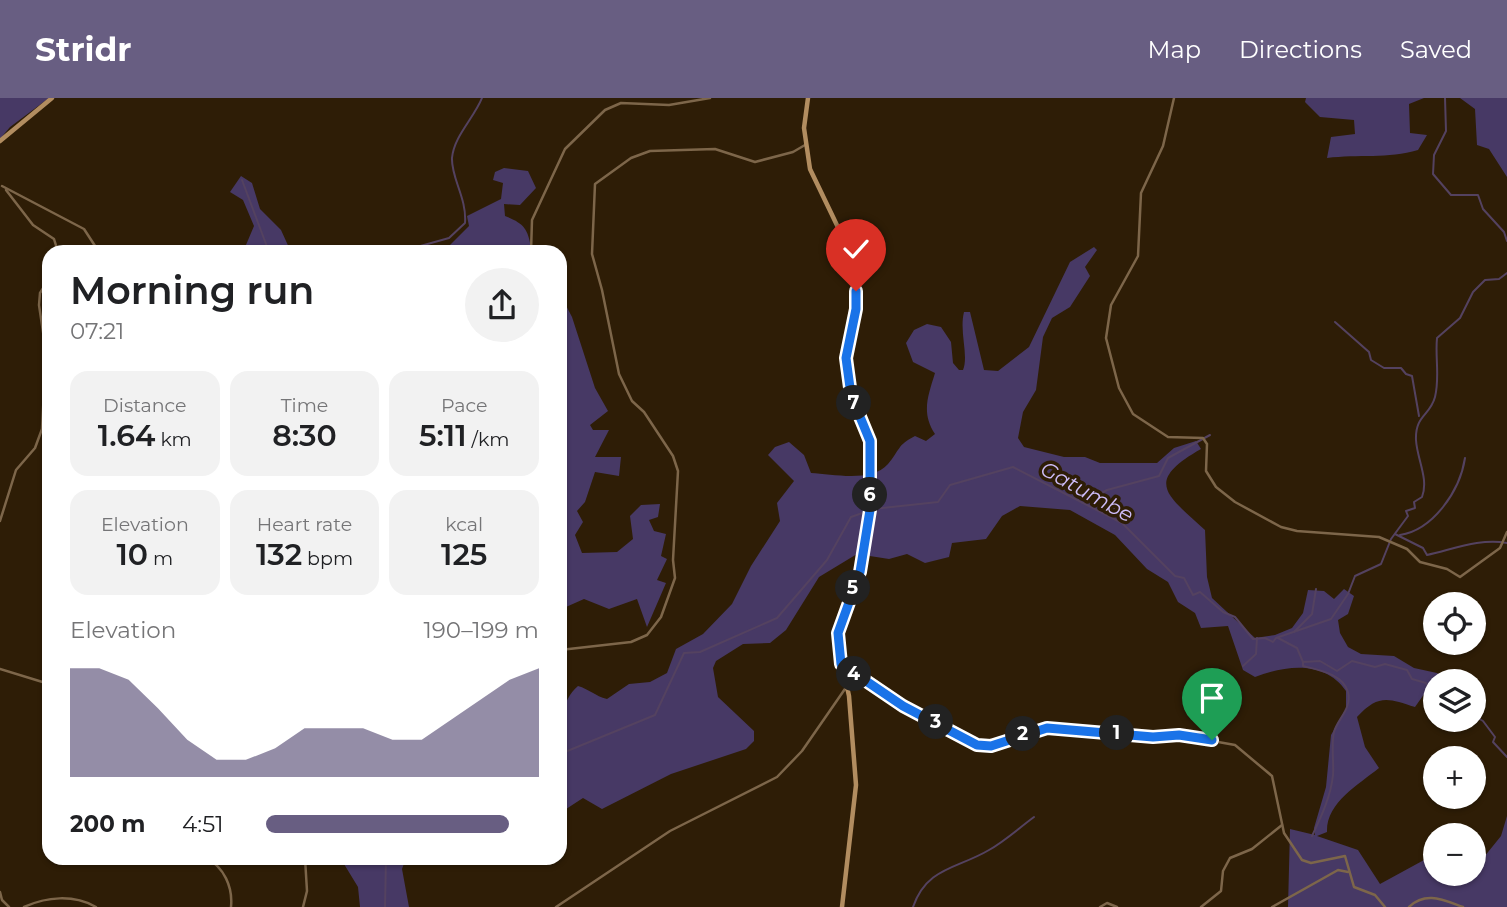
<!DOCTYPE html>
<meta charset="utf-8">
<style>
:root{--surface:#fff;--page:#f2f2f2;--text:#202124;--muted:#757577;--accent:#685e82}
body{margin:0;font-family:Montserrat,sans-serif;background:var(--page);color:var(--text);height:100vh;display:flex;flex-direction:column;font-size:26px;white-space:nowrap}
*{box-sizing:border-box;margin:0}
p{font-size:23px;color:var(--muted)}
.icon{flex:none;width:38px;height:38px;fill:none;stroke:currentColor;stroke-width:2;stroke-linecap:round;stroke-linejoin:round}
.map{position:relative;flex:1;overflow:hidden}
.panel{position:absolute;left:42px;top:147px;width:525px;height:620px;display:flex;flex-direction:column;background:var(--surface);border-radius:21px;box-shadow:0 2px 5px #0004}
.panel>*{flex:none}
.tools{position:absolute;left:1423px;top:494px;display:grid;gap:14px}
.tools a{display:grid;place-items:center;width:63px;height:63px;border-radius:50%;background:var(--surface);box-shadow:0 2px 5px #0004;font-size:35px}
.pin{position:absolute;display:grid;place-items:center;width:60px;height:60px;color:#fff;margin:-72px -30px;border-radius:50% 50% 50% 0;rotate:-45deg;box-shadow:0 0 7px #0007}
.pin .icon{rotate:45deg}
.km{position:absolute;width:35px;height:35px;margin:-18px;border-radius:50%;background:#222;color:#fff;font-size:19px;line-height:35px;text-align:center}
.round{display:grid;place-items:center;flex:none;width:74px;height:74px;border-radius:37px;background:var(--page)}
.headline{display:flex;align-items:center;justify-content:space-between;height:119px;padding:0 28px}
h1{font-size:38px;font-weight:600;line-height:52px}
.stats{display:grid;grid-template-columns:repeat(3,1fr);gap:10px;height:119px;padding:7px 28px}
.stats div{display:grid;align-content:center;border-radius:18px;background:var(--page);text-align:center}
.stats b{font-size:30px;font-weight:600}
.stats small{font-size:19px;font-weight:400}
.stats p{font-size:19px}
.chart{height:196px;padding:14px 28px}
.chart p{display:flex;justify-content:space-between}
.chart svg{width:100%;height:126px;margin-top:7px;fill:var(--accent);opacity:.7}
ul{padding:0 28px;list-style:none;font-size:23px}
li{display:grid;grid-template-columns:112px 84px 1fr;align-items:center;height:52px}
li i{height:18px;border-radius:9px;background:var(--accent)}
header{display:flex;align-items:center;gap:42px;box-sizing:border-box;height:98px;padding:0 35px;background:var(--accent);color:#fff}
header strong{font-size:33px}
nav{display:flex;gap:38px;margin-inline-start:auto;font-size:24px}
.map>svg:first-child{display:block}
</style>
<header>
<strong>Stridr</strong>
<nav><a>Map</a><a>Directions</a><a>Saved</a></nav>
</header>
<div class="map">
<svg width="1507" height="809" viewBox="0 0 1507 809">
<rect width="100%" height="100%" fill="#2e1d06"/>
<g fill="#473965">
<path d="M0 0H49L10 29 0 41Z"/>
<path d="M1306 0H1424L1409 6 1410 35 1427 37 1418 52C1388 61 1358 56 1327 60L1331 39 1355 36 1354 22 1320 19 1305 4Z"/>
<path d="M1460 0H1507V79L1489 51 1477 47 1475 11Z"/>
<path d="M504 70 528 73 536 90 520 107 504 106 505 118C523 125 528 130 531 150L538 154H443L469 128 467 118 501 101 503 85 493 82 495 74Z"/>
<path d="M241 78 252 85 260 111 281 132 291 154H243L254 128 243 102 230 94Z"/>
<path d="M1094 149 1097 152 1085 169 1090 178 1070 209 1052 220 1043 239 1036 292 1023 314 1018 340 1024 349 1064 359H1085L1100 365H1157L1174 350 1196 343 1201 351C1143 384 1167 397 1205 432L1207 479 1212 500 1255 540 1275 537 1292 530 1303 515 1308 492 1324 493 1334 501 1344 491 1354 498 1348 516 1338 522 1340 535 1348 549 1361 556 1394 558 1414 570 1437 575 1448 583H1435V596L1427 592 1415 609C1388 600 1378 596 1357 619L1365 649 1379 670C1358 687 1326 705 1327 734L1317 738 1358 752 1380 786 1435 756V775H1439L1441 780 1463 785 1501 738 1507 718V809H1288L1290 731 1315 737 1314 730 1326 689 1331 637 1346 611V593C1325 562 1286 567 1255 579L1243 572 1228 528 1201 530 1195 515 1178 504 1168 484 1147 471 1115 437 1070 412 1020 408 1002 418 986 441 952 445 949 459 925 465 907 456 889 461 857 456 819 479 786 532 770 545 743 546 716 563 713 570 718 599 754 633V643L746 651 671 676 602 711 583 700 560 715C560 679 549 612 578 588 589 591 595 598 607 601L629 586 650 584 667 575 676 551 703 536 732 506 751 468 780 423 777 405 794 383 768 357 775 349 789 344 804 357 811 375C833 376 871 385 888 366 900 352 897 347 915 338L926 343 935 336C921 315 928 298 935 275L913 264 906 245 914 232 927 226 941 229 951 244 953 265 959 272H963C969 257 959 234 964 214H970L984 272 998 273 1029 249 1070 164Z"/>
<path d="M560 196 572 219 595 290 608 313 590 327 593 332H609L595 359H621L619 378 595 374 585 404 577 413 583 424 575 437 582 455 617 454 633 441 630 418 641 407 660 406 658 419 649 422 654 433 666 436 661 458 667 461 657 482 666 485 647 529 637 501 609 511 584 501 566 509 560 505V479L563 473 560 466Z"/>
<path d="M343 760H406L402 771 409 809H360L358 789 344 766Z"/>
</g>
<g fill="none" stroke-linecap="round" stroke-linejoin="round">
<g stroke="#544260" stroke-width="2">
<path d="M1445 0 1446 33 1434 57 1433 76 1451 97H1478L1483 111 1504 134 1507 143"/>
<path d="M242 82 269 154"/>
<path d="M399 154 449 140 465 125C467 100 451 80 452 60 454 38 474 20 482 0"/>
<path d="M1335 224 1369 254 1371 262 1384 270H1401L1406 276 1412 278 1419 318"/>
<path d="M1083 405 1107 392 1159 378 1168 360 1210 337"/>
<path d="M873 411 938 404 950 387 1013 369 1122 425 1175 478 1184 480 1193 497 1200 494 1223 514 1235 519 1253 541 1265 540 1273 544 1276 540 1331 521 1348 496 1355 478 1381 466 1391 441 1408 418 1406 413 1415 410 1414 404 1422 399C1429 381 1417 361 1416 342 1415 317 1430 318 1435 299 1440 279 1435 260 1437 240L1460 220 1473 194 1485 182 1499 181 1507 175"/>
<path d="M1395 436 1423 450 1427 457C1454 451 1480 440 1507 445"/>
<path d="M1400 437C1433 432 1460 393 1465 360"/>
<path d="M1294 534 1312 516 1316 491"/>
<path d="M1278 540 1297 550 1303 564 1320 563 1337 573 1352 563 1375 569 1385 566 1407 572 1412 581 1426 585 1429 591 1435 592"/>
<path d="M1303 564V568C1319 572 1343 576 1348 594 1352 611 1338 620 1334 634 1331 646 1334 664 1333 677 1331 698 1321 719 1312 738"/>
<path d="M1243 568 1256 556 1257 540"/>
<path d="M1474 610 1476 619 1483 623 1495 639 1493 644 1507 659"/>
<path d="M560 656 655 617 684 555 700 554 777 520 827 462 851 419 868 413"/>
<path d="M385 809 386 760"/>
<path d="M913 809C927 769 957 771 989 752 1005 743 1019 730 1034 719"/>
</g>
<g stroke="#7d664a" stroke-width="2.5">
<path d="M1174 0 1163 48 1141 95 1138 158 1111 207 1106 240 1119 290 1133 316 1168 339 1203 340 1207 346 1206 373 1216 389 1235 404 1281 429 1297 433 1379 439 1407 451 1420 464 1447 471 1460 479 1500 450 1507 434"/>
<path d="M2 88 84 131 99 154"/>
<path d="M6 92 33 127 54 141 58 154"/>
<path d="M531 154 532 122 565 51 605 12 621 5 669 7 710 0"/>
<path d="M0 423 16 372 35 350 42 331 46 254 39 207 40 195 49 181"/>
<path d="M560 552 631 544 647 537 661 519 675 480 673 462 678 373 673 358 644 314 632 303 619 276 602 192 592 156 595 86 631 60 650 53 715 51 755 64 793 54 805 47"/>
<path d="M844 568 903 608 977 647 991 648 1047 630 1153 639 1179 637 1235 647 1272 678 1284 735 1302 762 1311 765 1345 758 1354 789 1375 797 1385 809"/>
<path d="M0 571 49 586"/>
<path d="M206 760C224 769 233 789 231 809"/>
<path d="M0 794 2 802 9 809"/>
<path d="M24 809C46 799 73 796 96 809"/>
<path d="M303 809 307 793 305 760"/>
<path d="M556 809 670 733 777 679 802 653 847 588"/>
<path d="M1100 809 1107 805 1117 809"/>
<path d="M1201 809 1221 793 1223 773 1230 760 1252 751 1282 727"/>
<path d="M1272 809 1338 772 1348 774"/>
<path d="M1409 809C1426 793 1443 802 1463 809"/>
</g>
<g stroke="#b28d60" stroke-width="4.5">
<path d="M808 0 804 30 810 71 846 146 854 181 856 211 847 253 848 281 851 297 868 335 871 355V412L863 462 841 523 837 543 849 598 856 687 842 809"/>
<path d="M0 43 52 0"/>
</g>
</g>
<g fill="none" stroke-linecap="round" stroke-linejoin="round">
<g stroke="#fff" stroke-width="14">
<path id="route" d="M856 193V211L846 260 851 297 870 343V412L860 474 838 535 841 566 903 608 977 647 991 648 1047 630 1153 639 1179 637 1212 642"/>
</g>
<use href="#route" stroke="#1a73e8" stroke-width="9"/>
</g>
<g text-anchor="middle" stroke-width="7" stroke-linejoin="round" paint-order="stroke">
<g font-size="21" font-style="italic" fill="#cdbcf8" stroke="#2e1d06">
<text transform="translate(1087 394) rotate(29)" y="7">Gatumbe</text>
</g>
</g>
</svg>
<div class="tools">
<a><svg class="icon" aria-label="locate" viewBox="0 0 24 24"><circle cx="12" cy="12" r="6"/><path d="M12 2v4M12 18v4M2 12h4M18 12h4"/></svg></a>
<a><svg class="icon" aria-label="layers" viewBox="0 0 24 24"><path d="M12 4l9 5-9 5-9-5zM3 14l9 5 9-5"/></svg></a>
<a>+</a>
<a>−</a>
</div>
<div class="pin" style="left:1212px;top:642px;background:#1e9e55"><svg class="icon" aria-label="arrive" viewBox="0 0 24 24"><path d="M6 21V4h12l-3 4 3 4H6"/></svg></div>
<div class="pin" style="left:856px;top:193px;background:#d93025"><svg class="icon" aria-label="check" viewBox="0 0 24 24"><path d="M5 12l5 5 9-10"/></svg></div>
<b class="km" style="left:1117px;top:635px">1</b>
<b class="km" style="left:1023px;top:636px">2</b>
<b class="km" style="left:936px;top:624px">3</b>
<b class="km" style="left:854px;top:576px">4</b>
<b class="km" style="left:853px;top:490px">5</b>
<b class="km" style="left:870px;top:397px">6</b>
<b class="km" style="left:854px;top:305px">7</b>
<section class="panel">
<div class="headline"><div><h1>Morning run</h1><p>07:21</p></div><a class="round"><svg class="icon" aria-label="share" viewBox="0 0 24 24"><path d="M12 15V3M7 8l5-5 5 5M5 13v7h14v-7"/></svg></a></div>
<div class="stats">
<div><p>Distance</p><b>1.64<small> km</small></b></div>
<div><p>Time</p><b>8:30</b></div>
<div><p>Pace</p><b>5:11<small> /km</small></b></div>
</div>
<div class="stats">
<div><p>Elevation</p><b>10<small> m</small></b></div>
<div><p>Heart rate</p><b>132<small> bpm</small></b></div>
<div><p>kcal</p><b>125</b></div>
</div>
<div class="chart"><p><span>Elevation</span>190–199 m</p>
<svg viewBox="0 0 160 44" preserveAspectRatio="none"><path d="M0 44V6L10 6L20 10L30 20L40 31L50 38L60 38L70 34L80 27L90 27L100 27L110 31L120 31L130 24L140 17L150 10L160 6V44z"/></svg>
</div>
<ul>
<li><b>200 m</b>4:51<i style="width:89%"></i></li>
</ul>
</section>
</div>
